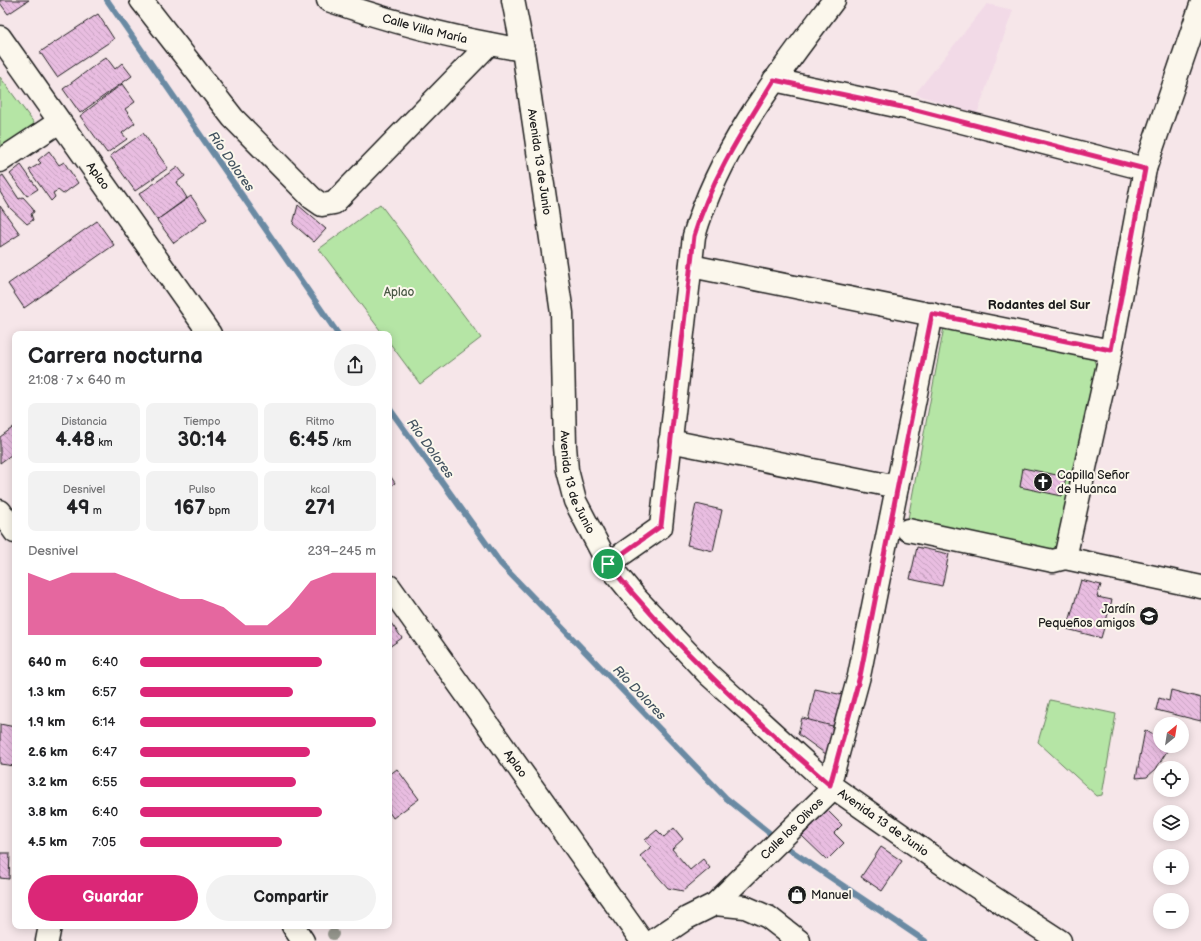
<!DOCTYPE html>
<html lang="es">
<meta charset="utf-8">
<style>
:root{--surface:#fff;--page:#f2f2f2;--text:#202124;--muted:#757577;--accent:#db2777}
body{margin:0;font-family:"Balsamiq Sans",sans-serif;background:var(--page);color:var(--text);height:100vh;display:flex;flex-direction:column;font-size:15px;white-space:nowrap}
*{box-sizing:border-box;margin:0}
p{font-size:13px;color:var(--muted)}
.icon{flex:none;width:22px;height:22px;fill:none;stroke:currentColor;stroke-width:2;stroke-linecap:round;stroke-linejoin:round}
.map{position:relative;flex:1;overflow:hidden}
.panel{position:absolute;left:12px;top:331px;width:380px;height:598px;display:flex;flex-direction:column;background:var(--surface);border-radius:8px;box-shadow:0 2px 10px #0003}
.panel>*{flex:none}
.needle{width:26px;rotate:30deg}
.fabs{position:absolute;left:1153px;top:717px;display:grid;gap:8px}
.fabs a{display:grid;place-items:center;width:36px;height:36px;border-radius:50%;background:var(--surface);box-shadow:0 2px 10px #0003;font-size:20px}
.pin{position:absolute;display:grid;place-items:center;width:34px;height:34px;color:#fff;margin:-17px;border:2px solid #fff;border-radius:50%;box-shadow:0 1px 4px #0007}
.round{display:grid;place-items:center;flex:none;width:42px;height:42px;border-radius:21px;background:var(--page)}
.overview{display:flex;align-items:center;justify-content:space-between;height:68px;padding:0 16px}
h1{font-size:22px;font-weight:600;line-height:30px}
.figures{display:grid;grid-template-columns:repeat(3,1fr);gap:6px;height:68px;padding:4px 16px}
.figures div{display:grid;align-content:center;border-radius:8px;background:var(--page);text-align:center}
.figures b{font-size:20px;font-weight:600}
.figures small{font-size:11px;font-weight:400}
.figures p{font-size:11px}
.chart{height:112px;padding:8px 16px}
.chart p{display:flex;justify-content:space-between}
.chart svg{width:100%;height:72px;margin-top:4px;fill:var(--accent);opacity:.7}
.action{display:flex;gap:8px;margin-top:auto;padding:8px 16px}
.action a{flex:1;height:46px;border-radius:24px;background:var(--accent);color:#fff;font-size:16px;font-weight:600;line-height:46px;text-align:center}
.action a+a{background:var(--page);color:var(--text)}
ul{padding:0 16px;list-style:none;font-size:13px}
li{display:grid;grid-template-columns:64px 48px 1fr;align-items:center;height:30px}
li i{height:10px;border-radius:5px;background:var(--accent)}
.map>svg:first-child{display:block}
</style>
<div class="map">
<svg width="1201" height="941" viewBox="0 0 1201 941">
<defs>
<pattern id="building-back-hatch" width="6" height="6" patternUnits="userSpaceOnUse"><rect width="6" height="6" fill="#e9bde1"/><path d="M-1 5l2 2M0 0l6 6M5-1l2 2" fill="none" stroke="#c7a2c0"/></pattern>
</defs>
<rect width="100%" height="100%" fill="#f6e6e9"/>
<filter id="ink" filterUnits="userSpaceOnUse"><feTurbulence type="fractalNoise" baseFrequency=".025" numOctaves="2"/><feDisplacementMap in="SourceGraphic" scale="8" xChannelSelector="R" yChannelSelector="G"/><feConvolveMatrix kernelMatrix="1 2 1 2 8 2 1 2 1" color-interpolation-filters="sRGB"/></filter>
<g filter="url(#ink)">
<path fill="#f2dae7" d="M987 4 1013 10 977 114 915 94Z"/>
<g fill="#b5e5a5" stroke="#688060">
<path d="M0 77 37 127 0 151Z"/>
<path d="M380 204 481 338 420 384 389 342V334H383L319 249Z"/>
<path d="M944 327 1093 357 1096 366 1056 553 907 524Z"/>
<path d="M1050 700 1116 714 1102 795 1097 796 1038 742Z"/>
</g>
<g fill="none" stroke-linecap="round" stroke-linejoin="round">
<g stroke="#6a8aa3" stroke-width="6">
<path d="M107 0 338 334"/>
<path d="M389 408 501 564 726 798 793 852 925 941"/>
</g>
</g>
<g fill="url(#building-back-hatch)" stroke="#1c1c1c">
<path d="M0 0H29L8 14 0 3Z"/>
<path d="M98 14 114 39 57 77 40 52Z"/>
<path d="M106 57 115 69 122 63 132 76 80 113 63 89Z"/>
<path d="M122 84 135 102 125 109 135 123 122 133 127 139 107 153 80 116Z"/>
<path d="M143 133 168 168 135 191 110 156Z"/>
<path d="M49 151 59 165 64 162 78 183 63 194 58 190 53 193 55 197 51 201 29 170 41 163 38 160Z"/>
<path d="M21 165 38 189 27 196 10 174Z"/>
<path d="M178 167 185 176 177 182 187 198 157 220 139 194Z"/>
<path d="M3 175 19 199 23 197 32 207 34 212 31 214 33 220 27 224 10 208 0 192V177Z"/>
<path d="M191 196 207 219 174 243 157 220Z"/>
<path d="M298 205 326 229 314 242 293 224Z"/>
<path d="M0 206 20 234 0 247Z"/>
<path d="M97 221 114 245 24 308 8 284Z"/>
<path d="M15 426V452L0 463V437Z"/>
<path d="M1023 468 1066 477 1062 496 1020 487Z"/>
<path d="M389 474 395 483 389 487Z"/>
<path d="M696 504 722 510 713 551 687 545Z"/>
<path d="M917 547 949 554 942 586 910 579Z"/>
<path d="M1081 580 1101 585 1097 597 1112 600 1101 638 1067 629Z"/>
<path d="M391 623 402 638 389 647V624Z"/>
<path d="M815 689 843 695 836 727 808 721Z"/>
<path d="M1171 690 1201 698V721L1156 710 1159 698 1169 701Z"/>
<path d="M802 718 836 727 830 757 798 734Z"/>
<path d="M0 724 15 727V766L0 764Z"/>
<path d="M1145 730 1160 739V746H1170L1156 769 1147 777 1136 778Z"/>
<path d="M397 769 419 799 393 818 389 812V775Z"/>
<path d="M827 810 842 825 834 833 844 843 827 860 802 836Z"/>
<path d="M674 828 683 839 672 849 690 870 703 859 710 868 683 891 668 888 640 856 651 847 645 840 657 830 664 837Z"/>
<path d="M881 847 902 861 882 891 861 877Z"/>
<path d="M0 853H10L9 879 0 878Z"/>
</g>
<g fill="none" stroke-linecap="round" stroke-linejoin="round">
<g stroke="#1c1c1c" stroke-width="25">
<g id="minor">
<path d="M141 0 233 118 312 198 322 205 334 203 489 44"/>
<path id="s1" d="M328 0C391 22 457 39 523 50"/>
<path id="s2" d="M513 0 523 50 562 313 565 446 567 470 575 501 608 564 635 597 707 673 830 785 957 874 1060 941"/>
<path id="s3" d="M0 37 210 334"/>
<path d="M774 80 915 110 1145 169"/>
<path d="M0 161 59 122"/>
<path d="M691 266 1111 351"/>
<path d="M670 441 897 487"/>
<path d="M0 511 15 532"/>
<path d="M908 530 1053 561 1065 558 1201 587"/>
<path d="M1065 558 1111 351 1145 169 1201 5"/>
<path d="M608 564 661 527 694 236C720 147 779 73 834 0"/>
<path id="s4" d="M389 586 642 941"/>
<path d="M715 904 745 907 768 917 799 941"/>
<path d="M293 926 303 941"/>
<path d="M47 941 50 926"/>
<path id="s5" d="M653 941 687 918 715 904 827 794 859 676 932 314"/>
</g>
</g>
<use href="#minor" stroke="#fbf7ec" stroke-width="22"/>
</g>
<circle fill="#97988f" cx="333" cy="934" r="6"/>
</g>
<g fill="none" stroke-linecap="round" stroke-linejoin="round" filter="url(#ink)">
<g stroke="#fff" stroke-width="8">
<path id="route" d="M774 80 916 110 1145 169 1111 350 932 314 860 676 830 785C751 717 674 645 608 564L661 526 694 236C711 179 743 130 774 80Z"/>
</g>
<use href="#route" stroke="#db2777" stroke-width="5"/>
</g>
<defs>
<g id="church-disc" transform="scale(1)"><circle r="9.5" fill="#1c1c1c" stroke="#fbf7ec"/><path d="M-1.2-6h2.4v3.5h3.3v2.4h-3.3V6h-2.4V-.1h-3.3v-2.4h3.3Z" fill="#fff"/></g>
<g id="school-disc" transform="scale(1)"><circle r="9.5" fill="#1c1c1c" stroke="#fbf7ec"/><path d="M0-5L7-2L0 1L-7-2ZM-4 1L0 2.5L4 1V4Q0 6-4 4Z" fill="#fff"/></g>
<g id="shop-disc" transform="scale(1)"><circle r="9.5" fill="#1c1c1c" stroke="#fbf7ec"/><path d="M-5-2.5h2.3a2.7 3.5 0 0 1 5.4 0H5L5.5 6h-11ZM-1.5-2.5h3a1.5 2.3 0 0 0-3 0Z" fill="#fff"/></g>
</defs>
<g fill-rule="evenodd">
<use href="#church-disc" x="1043" y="482"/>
<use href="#school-disc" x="1149" y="616"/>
<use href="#shop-disc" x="797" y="895"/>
</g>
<g text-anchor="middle" stroke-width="4" stroke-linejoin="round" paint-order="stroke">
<g font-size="12" fill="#1c1c1c" stroke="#fbf7ec">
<text dy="4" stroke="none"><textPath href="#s1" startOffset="101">Calle Villa María</textPath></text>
<text dy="4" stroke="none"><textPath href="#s2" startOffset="164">Avenida 13 de Junio</textPath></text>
<text dy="4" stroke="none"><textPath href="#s3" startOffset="170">Aplao</textPath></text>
<text dy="4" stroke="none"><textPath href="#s2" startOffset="488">Avenida 13 de Junio</textPath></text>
<text dy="4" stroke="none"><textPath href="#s4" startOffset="218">Aplao</textPath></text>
<text dy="4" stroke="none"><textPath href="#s2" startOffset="956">Avenida 13 de Junio</textPath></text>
<text dy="4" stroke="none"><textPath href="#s5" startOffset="180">Calle los Olivos</textPath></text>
</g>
<g font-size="12" fill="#4a5845" stroke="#fbf7ec">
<text x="399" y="296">Aplao</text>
</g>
<g font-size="12" fill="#1c1c1c" stroke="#fbf7ec" text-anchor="start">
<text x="1057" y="479">Capilla Señor<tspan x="1057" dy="14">de Huanca</tspan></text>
<text x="1135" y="613" text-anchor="end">Jardín<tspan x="1135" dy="14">Pequeños amigos</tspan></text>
<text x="811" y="899">Manuel</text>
</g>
<g font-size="13" font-style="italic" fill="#435360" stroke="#fbf7ec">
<text transform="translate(232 161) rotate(55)" y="5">Río Dolores</text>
<text transform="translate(431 448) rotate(54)" y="5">Río Dolores</text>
<text transform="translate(640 692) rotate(46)" y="5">Río Dolores</text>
</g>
<g font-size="13" font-weight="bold" fill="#1c1c1c" stroke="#fbf7ec">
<text x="1039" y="309">Rodantes del Sur</text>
</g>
</g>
</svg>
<div class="fabs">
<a><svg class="needle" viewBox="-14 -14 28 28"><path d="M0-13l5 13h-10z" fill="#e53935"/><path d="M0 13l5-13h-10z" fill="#757577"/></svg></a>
<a><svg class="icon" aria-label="locate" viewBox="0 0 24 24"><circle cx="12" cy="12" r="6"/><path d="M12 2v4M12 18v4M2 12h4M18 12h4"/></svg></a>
<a><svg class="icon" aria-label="layers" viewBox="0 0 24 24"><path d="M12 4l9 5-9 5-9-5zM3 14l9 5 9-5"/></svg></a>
<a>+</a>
<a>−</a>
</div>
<div class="pin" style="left:608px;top:564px;background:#1e9e55"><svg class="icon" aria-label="arrive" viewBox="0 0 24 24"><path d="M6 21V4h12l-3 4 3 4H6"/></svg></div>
<section class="panel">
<div class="overview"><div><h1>Carrera nocturna</h1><p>21:08 · 7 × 640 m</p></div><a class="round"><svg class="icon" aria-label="share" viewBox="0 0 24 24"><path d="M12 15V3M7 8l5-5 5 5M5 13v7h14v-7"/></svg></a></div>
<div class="figures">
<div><p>Distancia</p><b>4.48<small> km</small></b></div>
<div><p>Tiempo</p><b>30:14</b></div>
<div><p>Ritmo</p><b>6:45<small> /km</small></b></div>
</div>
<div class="figures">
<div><p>Desnivel</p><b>49<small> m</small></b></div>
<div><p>Pulso</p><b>167<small> bpm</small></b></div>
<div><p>kcal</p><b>271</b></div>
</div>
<div class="chart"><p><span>Desnivel</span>239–245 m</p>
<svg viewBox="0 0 160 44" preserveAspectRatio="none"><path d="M0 44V6L10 11L20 6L30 6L40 6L50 11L60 17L70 22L80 22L90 27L100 38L110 38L120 27L130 11L140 6L150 6L160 6V44z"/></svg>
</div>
<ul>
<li><b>640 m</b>6:40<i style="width:77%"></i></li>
<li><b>1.3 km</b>6:57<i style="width:65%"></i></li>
<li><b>1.9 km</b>6:14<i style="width:100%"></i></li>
<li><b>2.6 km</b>6:47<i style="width:72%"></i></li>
<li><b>3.2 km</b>6:55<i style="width:66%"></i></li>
<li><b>3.8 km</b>6:40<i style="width:77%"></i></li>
<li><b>4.5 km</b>7:05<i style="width:60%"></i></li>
</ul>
<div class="action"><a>Guardar</a><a>Compartir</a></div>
</section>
</div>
